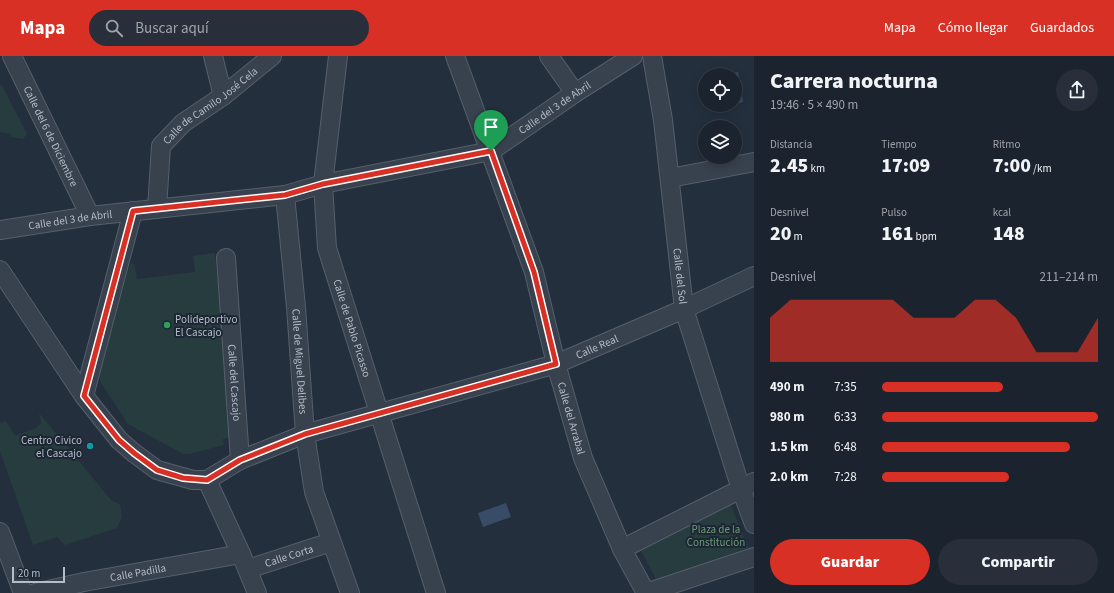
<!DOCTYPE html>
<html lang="es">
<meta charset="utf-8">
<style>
:root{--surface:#1b232e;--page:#282f3a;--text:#f1f3f6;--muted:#a0a4aa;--line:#39404a;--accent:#d93025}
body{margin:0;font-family:"Source Sans 3",sans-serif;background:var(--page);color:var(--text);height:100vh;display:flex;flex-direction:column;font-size:15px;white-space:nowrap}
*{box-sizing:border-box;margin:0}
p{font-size:13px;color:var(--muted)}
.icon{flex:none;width:22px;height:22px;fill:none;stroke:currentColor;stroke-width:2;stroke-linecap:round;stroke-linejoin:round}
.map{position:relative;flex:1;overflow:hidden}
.details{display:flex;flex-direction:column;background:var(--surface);width:360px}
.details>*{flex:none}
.buttons{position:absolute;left:698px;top:12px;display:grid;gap:8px}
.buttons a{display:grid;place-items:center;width:44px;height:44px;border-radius:50%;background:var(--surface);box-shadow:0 2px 10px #0003,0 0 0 1px var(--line);font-size:20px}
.scale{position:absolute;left:12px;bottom:10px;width:53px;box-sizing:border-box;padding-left:4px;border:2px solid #b4bcc9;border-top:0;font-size:11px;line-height:14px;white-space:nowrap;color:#b4bcc9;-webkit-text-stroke:3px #1d2633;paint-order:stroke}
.pin{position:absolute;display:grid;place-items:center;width:34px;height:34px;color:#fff;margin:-41px -17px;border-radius:50% 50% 50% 0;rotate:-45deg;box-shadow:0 0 4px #0007}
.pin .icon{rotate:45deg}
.round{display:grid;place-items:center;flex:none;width:42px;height:42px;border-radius:21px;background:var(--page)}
.headline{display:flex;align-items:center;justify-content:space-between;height:68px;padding:0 16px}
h1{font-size:22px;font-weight:800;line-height:30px}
.figures{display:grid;grid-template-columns:repeat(3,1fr);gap:6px;height:68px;padding:4px 16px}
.figures div{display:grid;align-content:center}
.figures b{font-size:20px;font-weight:800}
.figures small{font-size:11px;font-weight:400}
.figures p{font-size:11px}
.chart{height:112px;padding:8px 16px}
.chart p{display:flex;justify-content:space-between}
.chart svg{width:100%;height:72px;margin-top:4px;fill:var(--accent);opacity:.7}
.primary-button{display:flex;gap:8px;margin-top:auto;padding:8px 16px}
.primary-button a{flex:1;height:46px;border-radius:24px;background:var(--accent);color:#fff;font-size:16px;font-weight:800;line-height:46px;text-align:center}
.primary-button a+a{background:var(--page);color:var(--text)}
ul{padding:0 16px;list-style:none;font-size:13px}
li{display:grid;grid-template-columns:64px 48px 1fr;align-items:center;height:30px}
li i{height:10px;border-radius:5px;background:var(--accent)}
header{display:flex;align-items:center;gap:24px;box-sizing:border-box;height:56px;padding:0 20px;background:var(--accent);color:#fff}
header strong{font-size:19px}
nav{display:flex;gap:22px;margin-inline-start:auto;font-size:14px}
.search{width:280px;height:36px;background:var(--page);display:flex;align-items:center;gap:10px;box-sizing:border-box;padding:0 14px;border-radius:22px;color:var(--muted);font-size:15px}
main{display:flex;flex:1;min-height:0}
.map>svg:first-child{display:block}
</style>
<header>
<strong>Mapa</strong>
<div class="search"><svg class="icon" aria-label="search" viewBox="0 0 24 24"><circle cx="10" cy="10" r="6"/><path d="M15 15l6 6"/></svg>Buscar aquí</div>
<nav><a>Mapa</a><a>Cómo llegar</a><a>Guardados</a></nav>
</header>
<main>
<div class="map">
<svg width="754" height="537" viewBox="0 0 754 537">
<rect width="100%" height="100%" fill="#242f3e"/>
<g fill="#263c3f">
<path d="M2 29 27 78 23 83 11 81V78L0 76V30Z"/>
<path d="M215 197 232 380 223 383 224 389 189 398H183L128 368 101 327 99 321V315L130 208H134L137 223 195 216 193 200Z"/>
<path d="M39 357 112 445 120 448 122 461 117 472 65 489 57 481 33 489 0 395V367L6 365 15 380 36 372 41 367Z"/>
<path d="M730 447 748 492 657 525 640 493Z"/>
</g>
<g fill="#394c67">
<path d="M729 14 734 17 738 16 743 46 735 48V19H722Z"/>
<path d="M506 447 511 461 483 471 478 457Z"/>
</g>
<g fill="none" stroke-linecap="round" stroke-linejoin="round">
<g stroke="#565f6c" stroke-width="20">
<g id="minor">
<path id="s1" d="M12 0 90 160"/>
<path d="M213 0 223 40"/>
<path id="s2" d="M338 0 323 128 327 192 436 537"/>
<path id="s3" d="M455 0 534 216 556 308 583 402 622 493 646 537"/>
<path d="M549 0 575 37"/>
<path id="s4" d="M652 0 663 64 684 253 741 433 754 426"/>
<path d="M670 122 754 106"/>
<path id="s5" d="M285 139 296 251 305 378 314 436 350 537"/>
<path id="s6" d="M157 153 161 90 183 67 223 40 272 0"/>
<path id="s7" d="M0 174 90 160 285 139 323 128 491 95 575 37 633 0"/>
<path id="s8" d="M226 202 240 404"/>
<path id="s9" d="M0 214 84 340 119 384 134 397 157 414 193 424H207L240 404 305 378 556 308 684 253 754 220"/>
<path d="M84 340 133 155"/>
<path d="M207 424 241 498 257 537"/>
<path d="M0 476 23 537"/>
<path d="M622 493 741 433 754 468"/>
<path id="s10" d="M248 513 331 486"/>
<path id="s11" d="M35 537 84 526 241 498"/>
<path d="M646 537 754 501"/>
</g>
</g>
<use href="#minor" stroke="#38414e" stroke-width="18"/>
</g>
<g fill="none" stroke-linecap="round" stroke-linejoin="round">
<g stroke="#fff" stroke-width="8">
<path id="route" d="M491 95 534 216 556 308 305 378 240 404 207 424 183 422 157 414 134 397 119 384 84 340 133 155 285 139 323 128Z"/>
</g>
<use href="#route" stroke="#d93025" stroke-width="5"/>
</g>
<circle fill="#2e9e5b" stroke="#1d2633" stroke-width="1.5" cx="167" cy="269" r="4"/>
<circle fill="#0f9aa8" stroke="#1d2633" stroke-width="1.5" cx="90" cy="390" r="4"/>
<g text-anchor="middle" stroke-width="4" stroke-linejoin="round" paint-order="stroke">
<g font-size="11" fill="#b4bcc9" stroke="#1d2633">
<text dy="4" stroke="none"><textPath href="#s6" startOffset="127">Calle de Camilo José Cela</textPath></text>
<text dy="4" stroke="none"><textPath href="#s7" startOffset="575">Calle del 3 de Abril</textPath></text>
<text dy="4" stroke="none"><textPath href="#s1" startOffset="89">Calle del 6 de Diciembre</textPath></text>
<text dy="4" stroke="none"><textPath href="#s7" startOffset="71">Calle del 3 de Abril</textPath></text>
<text dy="4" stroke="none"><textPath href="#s4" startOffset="222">Calle del Sol</textPath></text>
<text dy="4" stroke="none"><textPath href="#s2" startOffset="277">Calle de Pablo Picasso</textPath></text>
<text dy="4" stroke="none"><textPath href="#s9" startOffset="721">Calle Real</textPath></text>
<text dy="4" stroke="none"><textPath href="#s5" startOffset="167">Calle de Miguel Delibes</textPath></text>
<text dy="4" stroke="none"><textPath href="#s8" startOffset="125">Calle del Cascajo</textPath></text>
<text dy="4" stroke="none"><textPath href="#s3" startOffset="381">Calle del Arrabal</textPath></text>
<text dy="4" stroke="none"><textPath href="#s10" startOffset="43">Calle Corta</textPath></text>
<text dy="4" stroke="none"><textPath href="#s11" startOffset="105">Calle Padilla</textPath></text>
</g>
<g font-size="11" fill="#b4bcc9" stroke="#1d2633" text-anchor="start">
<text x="175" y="267">Polideportivo<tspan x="175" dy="13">El Cascajo</tspan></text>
<text x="82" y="388" text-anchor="end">Centro Civico<tspan x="82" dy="13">el Cascajo</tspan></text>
</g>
<g font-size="11" fill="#6b9a76" stroke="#1d2633">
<text x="716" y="477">Plaza de la<tspan x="716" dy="13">Constitución</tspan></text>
</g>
</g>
</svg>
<div class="buttons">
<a><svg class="icon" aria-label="locate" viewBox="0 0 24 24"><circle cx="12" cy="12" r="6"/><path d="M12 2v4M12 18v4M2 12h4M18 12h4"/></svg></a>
<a><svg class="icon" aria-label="layers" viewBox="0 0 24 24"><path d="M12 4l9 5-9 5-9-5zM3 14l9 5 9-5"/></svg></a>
</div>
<div class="scale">20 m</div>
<div class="pin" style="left:491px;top:95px;background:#1e9e55"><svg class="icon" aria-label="arrive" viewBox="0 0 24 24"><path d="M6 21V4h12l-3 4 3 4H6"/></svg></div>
</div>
<section class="details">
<div class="headline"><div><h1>Carrera nocturna</h1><p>19:46 · 5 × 490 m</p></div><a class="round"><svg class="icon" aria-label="share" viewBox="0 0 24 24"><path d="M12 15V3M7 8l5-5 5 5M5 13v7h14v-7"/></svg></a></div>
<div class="figures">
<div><p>Distancia</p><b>2.45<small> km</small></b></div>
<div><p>Tiempo</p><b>17:09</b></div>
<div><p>Ritmo</p><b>7:00<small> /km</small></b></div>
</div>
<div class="figures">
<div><p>Desnivel</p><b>20<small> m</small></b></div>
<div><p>Pulso</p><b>161<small> bpm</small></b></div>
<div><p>kcal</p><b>148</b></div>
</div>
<div class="chart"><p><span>Desnivel</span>211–214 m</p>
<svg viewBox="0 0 160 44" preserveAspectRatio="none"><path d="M0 44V17L10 6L20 6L30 6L40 6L50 6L60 6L70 17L80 17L90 17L100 6L110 6L120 17L130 38L140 38L150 38L160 17V44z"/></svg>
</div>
<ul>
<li><b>490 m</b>7:35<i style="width:56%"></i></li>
<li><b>980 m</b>6:33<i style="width:100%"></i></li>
<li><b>1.5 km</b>6:48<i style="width:87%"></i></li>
<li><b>2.0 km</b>7:28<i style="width:59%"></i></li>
</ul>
<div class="primary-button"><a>Guardar</a><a>Compartir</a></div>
</section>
</main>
